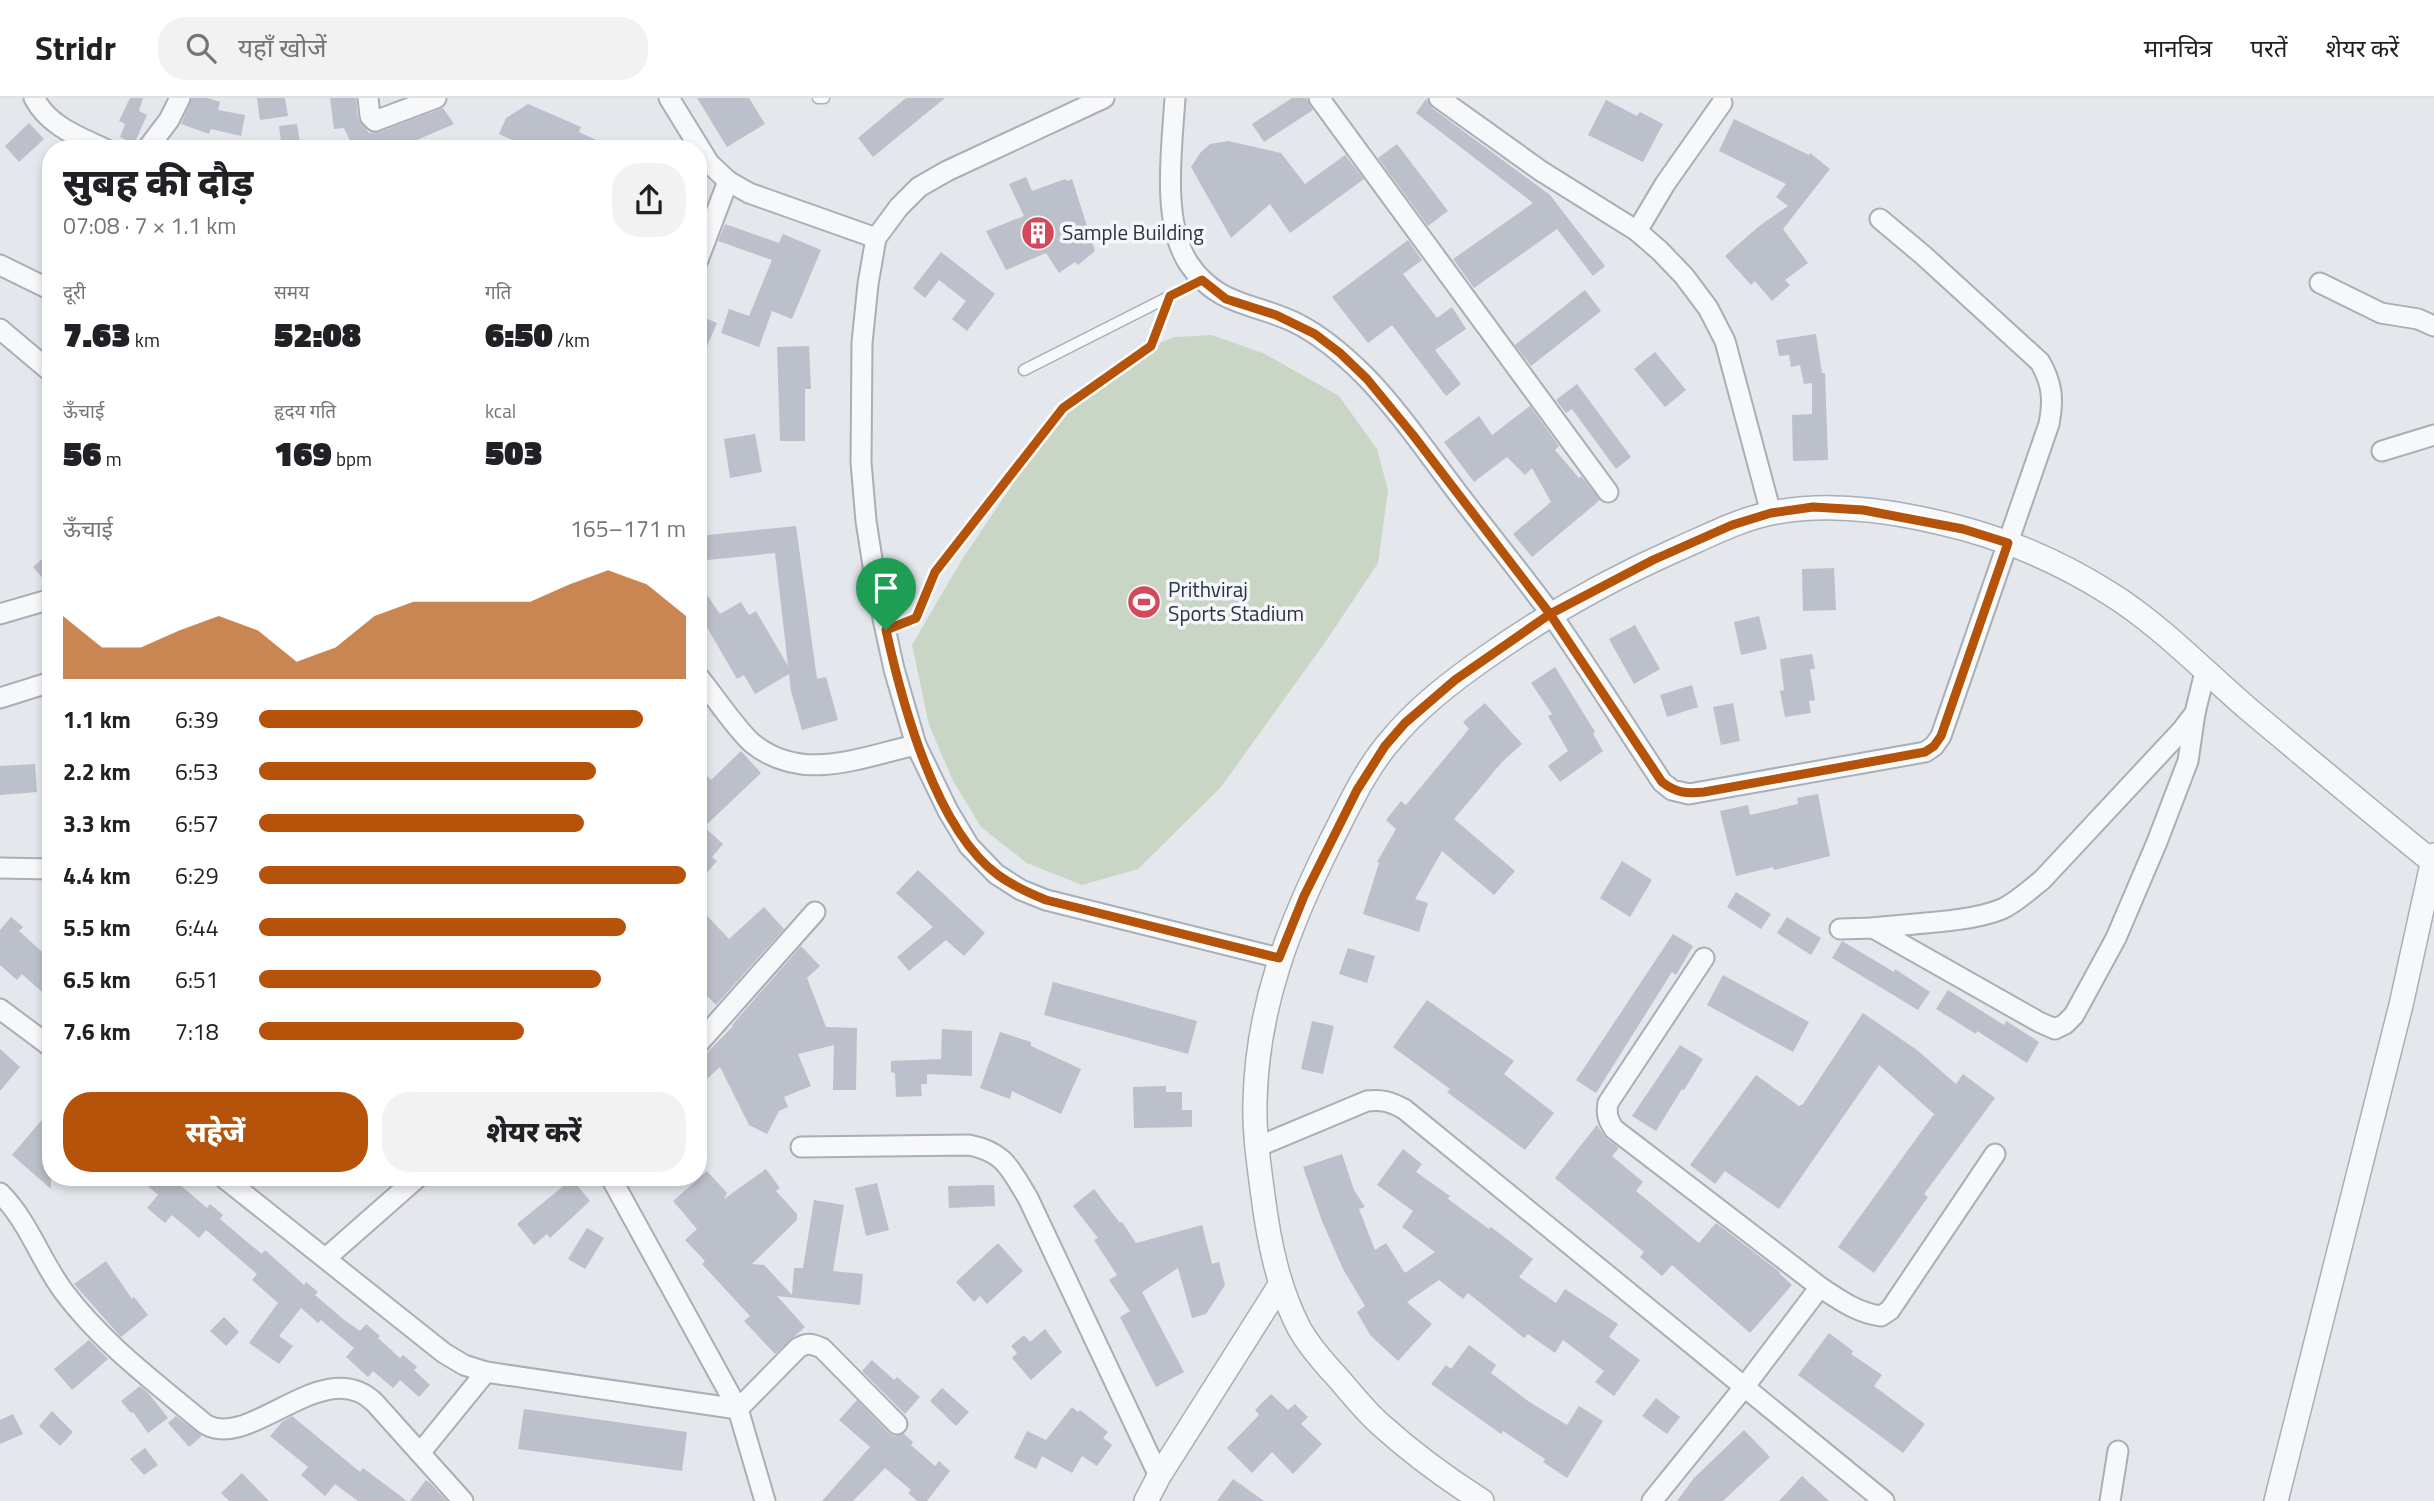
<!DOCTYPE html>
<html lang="hi">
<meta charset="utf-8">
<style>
:root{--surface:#fff;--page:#f2f2f2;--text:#202124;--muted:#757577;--line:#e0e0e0;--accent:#b45309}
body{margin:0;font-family:"Titillium Web","Noto Sans Devanagari",sans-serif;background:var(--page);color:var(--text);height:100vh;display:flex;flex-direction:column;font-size:26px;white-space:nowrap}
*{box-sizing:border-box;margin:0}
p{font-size:23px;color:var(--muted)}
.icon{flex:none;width:38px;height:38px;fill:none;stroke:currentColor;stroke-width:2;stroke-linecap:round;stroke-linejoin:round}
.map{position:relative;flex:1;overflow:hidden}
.side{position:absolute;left:42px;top:42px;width:665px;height:1046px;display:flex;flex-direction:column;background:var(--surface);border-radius:28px;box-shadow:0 4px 10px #0003}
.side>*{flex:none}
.pin{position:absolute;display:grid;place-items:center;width:60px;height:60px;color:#fff;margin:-72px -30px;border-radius:50% 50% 50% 0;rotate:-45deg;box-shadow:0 0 7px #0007}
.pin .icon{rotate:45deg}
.round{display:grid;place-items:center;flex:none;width:74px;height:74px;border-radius:28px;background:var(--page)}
.head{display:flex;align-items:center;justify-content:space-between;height:119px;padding:0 21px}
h1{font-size:38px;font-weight:800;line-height:52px}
.figures{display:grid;grid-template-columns:repeat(3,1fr);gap:10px;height:119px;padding:7px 21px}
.figures div{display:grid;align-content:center}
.figures b{font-size:35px;font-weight:800}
.figures small{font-size:19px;font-weight:400}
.figures p{font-size:19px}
.chart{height:196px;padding:14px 21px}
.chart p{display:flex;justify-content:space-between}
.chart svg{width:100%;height:126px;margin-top:7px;fill:var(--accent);opacity:.7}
.button{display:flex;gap:14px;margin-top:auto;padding:14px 21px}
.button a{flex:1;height:80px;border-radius:28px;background:var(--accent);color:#fff;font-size:28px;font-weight:800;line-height:80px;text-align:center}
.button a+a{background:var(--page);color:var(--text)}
ul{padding:0 21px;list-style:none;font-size:23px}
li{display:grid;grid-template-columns:112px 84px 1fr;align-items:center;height:52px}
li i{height:18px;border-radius:9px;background:var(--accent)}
header{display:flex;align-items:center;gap:42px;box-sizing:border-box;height:98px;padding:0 35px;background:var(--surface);border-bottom:2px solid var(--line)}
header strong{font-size:33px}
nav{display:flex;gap:38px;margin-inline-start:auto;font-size:24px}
.search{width:490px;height:63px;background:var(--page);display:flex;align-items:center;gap:18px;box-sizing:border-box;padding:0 24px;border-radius:28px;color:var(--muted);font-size:26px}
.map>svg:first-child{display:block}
</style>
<header>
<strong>Stridr</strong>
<div class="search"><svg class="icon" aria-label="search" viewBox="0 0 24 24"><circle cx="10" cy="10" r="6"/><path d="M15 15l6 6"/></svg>यहाँ खोजें</div>
<nav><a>मानचित्र</a><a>परतें</a><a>शेयर करें</a></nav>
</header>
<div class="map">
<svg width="2434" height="1403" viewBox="0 0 2434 1403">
<rect width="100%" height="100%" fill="#e4e7ec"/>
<path fill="#c9d6c5" d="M1212 237 1265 256 1339 298 1377 351 1388 392 1378 465 1326 543 1221 689 1138 771 1082 787 1027 765 981 729 953 683 929 627 912 547 961 463 1073 297 1139 254 1174 239Z"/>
<g fill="#bbc0ca">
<path d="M130 0H143L139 13 147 17 134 46 120 39 125 26 119 23Z"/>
<path d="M192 0H208L220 4 218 12 245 17 241 38 211 31 209 36 181 26Z"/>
<path d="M257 0H285L288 18 260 22Z"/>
<path d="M330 0H356L358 20 369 35 379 34 443 10 454 26 396 51H332L350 43 344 30 334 31Z"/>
<path d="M697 0H749L765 26 727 49Z"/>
<path d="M906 0H945L873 59 858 40Z"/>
<path d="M1292 0H1306L1313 12 1264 44 1252 26Z"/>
<path d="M1426 1 1432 10 1550 97 1605 168 1593 178 1557 131 1474 190 1453 161 1533 105 1416 15Z"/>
<path d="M1606 2 1637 18 1640 14 1663 26 1643 64 1588 37Z"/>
<path d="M528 6 581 29 579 34 615 51H532L499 36 506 20Z"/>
<path d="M1734 21 1809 57 1810 55 1830 71 1783 131 1808 165 1785 182 1790 187 1772 203 1755 183 1751 187 1725 158 1758 129 1788 108 1776 99 1786 86 1719 53Z"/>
<path d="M29 25 44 41 19 64 5 48Z"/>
<path d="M297 26 301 51H282L279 28Z"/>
<path d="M1228 43 1281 55 1305 86 1345 57 1364 81 1290 135 1270 106 1231 140 1191 69 1201 54 1210 46Z"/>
<path d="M1397 46 1448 113 1428 128 1378 60Z"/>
<path d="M1026 79 1032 93 1065 81 1067 83 1072 81 1095 153 1078 167 1075 164 1059 175 1046 155 1006 172 986 133 1024 118 1009 86Z"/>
<path d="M725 126 779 145 783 136 821 152 792 221 772 213 759 249 721 235 729 211 749 218 772 162 718 143Z"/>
<path d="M1408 142 1422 162 1403 176 1437 220 1452 209 1466 231 1435 252 1461 286 1446 298 1392 227 1368 245 1332 199Z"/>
<path d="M941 154 995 196 967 233 952 221 966 203 939 182 925 200 913 190Z"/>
<path d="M1585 192 1601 213 1531 268 1515 247Z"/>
<path d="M698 217 717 225 698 269Z"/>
<path d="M1816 236 1822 275H1825L1828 362 1793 363 1792 317 1812 316V285L1804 286 1800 267 1791 269 1789 257 1779 258 1776 242Z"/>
<path d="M809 248 811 291H805V343H780L777 249Z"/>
<path d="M1655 254 1686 292 1665 309 1634 271Z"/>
<path d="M1577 286 1631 359 1616 371 1572 311 1566 315 1556 302Z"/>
<path d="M1530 308 1559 348 1555 352 1579 380 1581 378 1600 402 1532 459 1513 436 1551 404 1532 370 1525 377 1507 359 1474 384 1444 344 1479 318 1492 337Z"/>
<path d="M755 336 762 374 730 380 724 341Z"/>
<path d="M796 428 817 581 826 579 838 622 802 632 791 593 789 576 755 596 744 577 737 581 698 514V484L720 516 741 504 749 517 756 513 788 568 775 455 698 463V438Z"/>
<path d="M51 453V489H50L33 469Z"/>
<path d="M1834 470 1836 512 1803 513 1802 471Z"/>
<path d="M1759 518 1767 551 1741 557 1734 524Z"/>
<path d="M1635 527 1660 571 1634 586 1609 541Z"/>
<path d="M1812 556 1815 571H1810L1815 602 1809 603 1811 615 1785 619 1780 593 1784 592 1780 561Z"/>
<path d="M1555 569 1595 634 1593 636 1603 653 1560 684 1548 668 1568 653 1548 618 1552 616 1531 585Z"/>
<path d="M1692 587 1698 609 1667 619 1660 597Z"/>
<path d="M1485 605 1522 646 1502 664 1454 721 1515 773 1494 797 1442 753 1415 801 1428 805 1419 834 1363 816 1379 765 1377 764 1396 731 1386 722 1401 703 1406 707 1469 631 1463 624Z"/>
<path d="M1733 605 1740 643 1721 647 1713 609Z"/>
<path d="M741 653 761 675 704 729 723 746 712 759 717 763 698 785V669L711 682Z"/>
<path d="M35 666 37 694 0 697V668Z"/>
<path d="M1818 696 1830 758 1774 772 1773 769 1736 778 1720 713 1748 707 1750 717 1798 706 1797 700Z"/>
<path d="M1622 763 1652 782 1630 819 1600 800Z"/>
<path d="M918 772 985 835 964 858 946 842 909 873 897 859 933 829 896 795Z"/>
<path d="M1736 794 1771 816 1761 831 1727 809Z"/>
<path d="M698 808 729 841 764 809 784 831 716 907 698 889Z"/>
<path d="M11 819 23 829 19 833 51 862V902L22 876 17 882 0 867V832Z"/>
<path d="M1787 819 1821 840 1811 857 1777 835Z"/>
<path d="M1673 836 1693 848 1676 877 1672 874 1596 995 1576 982Z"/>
<path d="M1842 843 1894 874 1895 871 1930 894 1918 912 1832 860Z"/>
<path d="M801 848 820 868 807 880 826 929 857 930 856 992H833L834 947 798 956 811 988 784 999 788 1009 779 1013 767 1036 749 1027 720 969 698 989V958L707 955 733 928 732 927Z"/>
<path d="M1348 850 1375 858 1367 885 1339 876Z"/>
<path d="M1723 877 1809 924 1793 954 1707 907Z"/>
<path d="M1053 884 1197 923 1188 956 1044 917Z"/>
<path d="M1948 892 2004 927 2006 923 2039 944 2027 965 1977 933 1976 936 1936 911Z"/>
<path d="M1427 902 1514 963 1504 976 1554 1015 1525 1052 1447 994 1450 991 1393 949Z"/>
<path d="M1863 915 1917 952 1956 986 1963 976 1995 1000 1924 1096 1928 1099 1874 1175 1838 1149 1934 1016 1879 967 1779 1111 1725 1073 1715 1086 1690 1067 1756 977 1799 1008 1803 1006Z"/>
<path d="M1312 923 1334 928 1323 976 1301 971Z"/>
<path d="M942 931 972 933V978L927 976V986H921L922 998 896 999 895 975 891 974V963L941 961Z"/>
<path d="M1000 934 1031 944V948L1081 971 1061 1016 1012 993 1010 1001 980 990Z"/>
<path d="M1680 947 1703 961 1684 992 1682 991 1656 1033 1632 1018Z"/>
<path d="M0 951 20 969 0 993Z"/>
<path d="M1166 988V994H1182V1012H1192V1029L1134 1030 1133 989Z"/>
<path d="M51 1011V1091L12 1057Z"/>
<path d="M1597 1027 1606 1040 1619 1050 1612 1058 1643 1084 1636 1093 1699 1145 1716 1125 1780 1174 1779 1175 1792 1187 1750 1235 1672 1167 1662 1178 1640 1159 1644 1154 1555 1080Z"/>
<path d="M1403 1051 1422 1066 1416 1074 1450 1098 1448 1101 1489 1131 1491 1129 1533 1161 1519 1179 1556 1205 1565 1191 1618 1226 1609 1239 1640 1262 1614 1298 1595 1284 1604 1273 1563 1242 1555 1255 1528 1236 1524 1240 1468 1195 1463 1201 1439 1182 1407 1204 1432 1226 1398 1263 1370 1237 1357 1214 1365 1208 1343 1171 1322 1123 1303 1069 1342 1056 1354 1092 1365 1109 1359 1111 1375 1152 1386 1145 1405 1175 1435 1154 1402 1129 1413 1113 1377 1087Z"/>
<path d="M766 1071 780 1090 776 1093 797 1116V1122L752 1166 764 1167 792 1197 794 1170H803L814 1102 844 1107 833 1173 863 1176 860 1207 777 1198 805 1229 775 1256 744 1223 750 1218 702 1166 705 1163 685 1142 697 1131 673 1103 707 1073 727 1095 724 1101Z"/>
<path d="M139 1080H172L207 1110 210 1106 223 1117 220 1121 246 1143 262 1156 265 1152 304 1187 306 1184 318 1194 315 1197 343 1221 360 1233 366 1226 380 1238 378 1240 400 1260 403 1257 417 1269 414 1272 430 1287 419 1299 400 1282 393 1290 373 1273 368 1279 346 1259 354 1250 321 1222 318 1225 301 1210 279 1238 293 1248 279 1266 249 1245 278 1205 252 1182 257 1176 206 1132 199 1140 172 1117 165 1125 147 1110 158 1097Z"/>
<path d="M572 1081 590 1103 550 1140 547 1136 534 1147 517 1126Z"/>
<path d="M877 1085 889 1132 866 1138 855 1090Z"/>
<path d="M994 1087 995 1108 949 1110 948 1088Z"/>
<path d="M1094 1091 1120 1125 1122 1124 1136 1145 1202 1127 1212 1166 1219 1164 1225 1187 1206 1216 1192 1220 1178 1170 1142 1194 1184 1274 1156 1289 1120 1219 1130 1213 1109 1182 1117 1177 1094 1142 1098 1140 1073 1108Z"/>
<path d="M587 1130 604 1140 585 1171 568 1161Z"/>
<path d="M998 1145 1023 1173 987 1206 980 1198 974 1204 956 1184Z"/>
<path d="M106 1163 132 1201 134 1199 148 1217 121 1239 74 1186Z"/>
<path d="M224 1219 239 1234 226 1248 210 1233Z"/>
<path d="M1045 1231 1062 1254 1031 1282 1012 1260 1017 1255 1011 1248 1024 1237 1030 1244Z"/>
<path d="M1829 1235 1853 1253 1851 1256 1882 1277 1874 1288 1925 1326 1903 1355 1798 1277Z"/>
<path d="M89 1242 108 1261 72 1292 54 1271Z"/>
<path d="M1469 1247 1496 1267 1491 1275 1528 1303 1567 1327 1579 1308 1603 1323 1567 1380 1543 1364 1545 1361 1503 1333 1501 1336 1431 1286 1446 1267 1451 1271Z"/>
<path d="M872 1262 894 1282 897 1279 920 1299 905 1316 862 1273Z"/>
<path d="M140 1288 149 1296 168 1320 148 1335 133 1314 131 1315 121 1303Z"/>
<path d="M942 1290 969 1314 956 1328 930 1303Z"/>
<path d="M1271 1296 1288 1312 1295 1306 1308 1319 1301 1326 1322 1346 1293 1376 1272 1354 1252 1375 1227 1350 1259 1317 1255 1312Z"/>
<path d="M1656 1300 1680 1319 1667 1336 1642 1318Z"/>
<path d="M857 1302 889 1335 894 1338 904 1336 913 1344 911 1347 935 1368 939 1363 950 1373 927 1403H917L908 1395 911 1392 885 1370 853 1403H822L870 1349 839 1322Z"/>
<path d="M1072 1309 1078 1314 1080 1312 1108 1334 1103 1340 1112 1347 1097 1368 1082 1358 1072 1375 1042 1358 1036 1371 1014 1360 1027 1333 1046 1342Z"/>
<path d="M524 1311 687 1334 682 1373 518 1351Z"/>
<path d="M52 1313 73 1334 60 1348 39 1328Z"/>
<path d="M13 1316 23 1336 0 1346V1322Z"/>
<path d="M176 1318 202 1338 189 1349 168 1325Z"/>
<path d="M292 1318 360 1374 363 1370 407 1403H358L335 1386 325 1398 301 1377 308 1369 270 1338 282 1324Z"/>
<path d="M1744 1332 1770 1359 1723 1403H1677L1694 1380Z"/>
<path d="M145 1350 158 1367 144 1377 130 1361Z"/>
<path d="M242 1375 269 1403H229L221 1395Z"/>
<path d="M1802 1378 1829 1403H1779Z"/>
<path d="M1233 1381 1264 1403H1217Z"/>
<path d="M426 1382 430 1385 447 1403H410Z"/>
</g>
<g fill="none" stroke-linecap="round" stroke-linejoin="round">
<g stroke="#a9aeb7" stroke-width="13">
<g id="service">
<path d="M818 0H824"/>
<path d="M1024 272 1202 182"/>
<path d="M886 532 916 520 935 474 1063 310 1151 248 1170 198"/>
</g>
</g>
<g stroke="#a9aeb7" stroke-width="23">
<g id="minor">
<path d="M34 0C49 28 77 38 105 51"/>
<path d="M368 0 370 18 375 23 436 0"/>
<path d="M669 0 709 65 728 83 749 95 876 140"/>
<path d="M1104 0 947 73 919 89 899 109 876 140 868 186 862 245 861 364 866 423 877 493 894 571 916 647 948 713 969 748 996 776 1021 792 1046 802 1279 860"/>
<path d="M1175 0C1172 49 1161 124 1189 166 1218 209 1257 205 1298 226 1323 239 1345 258 1365 278 1399 313 1428 356 1457 394 1488 435 1521 475 1551 516 1589 571 1625 628 1662 684L1672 692 1689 696 1925 654 1934 648 1941 638 2049 326C2054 302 2052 285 2040 264L1923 157 1880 121"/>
<path d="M1319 0 1608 394"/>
<path d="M1439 0 1541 73 1637 133 1660 153 1684 178 1708 210 1725 243 1771 415"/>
<path d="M147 51 169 22 180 0"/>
<path d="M1637 133 1665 86 1722 5"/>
<path d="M698 162 728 83"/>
<path d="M0 167 51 192"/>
<path d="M2320 185 2381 215 2418 221 2434 228"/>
<path d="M0 231 51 274"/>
<path d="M2382 353 2434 337"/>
<path d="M0 516 51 501"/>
<path d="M698 578C713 596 736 631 752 645 803 686 860 659 916 647"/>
<path d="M0 600 51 584"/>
<path d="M0 770 51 771"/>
<path d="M1873 830C1911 825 1968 825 2002 811 2017 804 2029 792 2042 782L2182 632 2195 615 2205 574"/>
<path d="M1840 831 1873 830 2039 924 2055 931 2065 926 2074 917 2116 840 2157 744 2188 663 2195 615"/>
<path d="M1704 860 1608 1005C1606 1016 1608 1022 1614 1031L1820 1189C1840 1202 1857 1215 1881 1218L1890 1212 1995 1056"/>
<path d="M0 911 51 949"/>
<path d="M698 946 815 814"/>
<path d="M801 1049 969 1047C1005 1054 1010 1071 1028 1100L1159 1378"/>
<path d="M1257 1049 1367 1003C1382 1001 1391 1004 1404 1011L1884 1403"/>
<path d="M224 1080 444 1255 464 1267 486 1274 738 1311 798 1250C808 1244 812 1246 822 1250L897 1326"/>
<path d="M611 1080 738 1311 765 1403"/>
<path d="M0 1095C29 1124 40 1162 64 1194 103 1246 156 1285 205 1326 250 1354 324 1254 375 1305L463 1403"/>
<path d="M326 1160 417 1080"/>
<path d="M420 1355 486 1274"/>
<path d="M1652 1403 1745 1288 1820 1189"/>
<path d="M2110 1403 2118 1353"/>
</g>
</g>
<g stroke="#a9aeb7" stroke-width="26">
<g id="tertiary">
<path d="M1146 1403 1159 1378 1280 1187"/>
<path d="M1482 1403C1446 1380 1412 1355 1381 1327 1365 1313 1352 1296 1338 1280 1324 1265 1309 1248 1299 1230 1278 1189 1269 1144 1263 1098 1259 1067 1254 1036 1255 1004 1257 908 1289 827 1331 743 1349 708 1365 672 1390 643 1417 610 1451 584 1485 560 1546 517 1610 481 1678 451 1710 437 1742 420 1777 414 1838 403 1905 415 1965 431 2015 445 2065 467 2109 495 2159 526 2202 571 2247 610 2309 662 2371 714 2434 765"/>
<path d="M2276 1403 2401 907 2434 757"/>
</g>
</g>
<use href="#service" stroke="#f7f8fa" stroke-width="10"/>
<use href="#minor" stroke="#f7f8fa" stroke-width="19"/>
<use href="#tertiary" stroke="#f7f8fa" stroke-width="23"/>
</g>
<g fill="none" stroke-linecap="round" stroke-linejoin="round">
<g stroke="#fff" stroke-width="14">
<path id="route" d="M886 532C902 605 936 732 998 777 1013 788 1029 795 1046 802L1279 860 1304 798 1357 692 1385 648 1405 625 1455 582 1550 516 1653 462 1732 427 1771 415 1813 409 1863 412 1963 431 2008 445 1941 638 1934 648 1925 654 1704 694C1687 696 1676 695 1662 684L1550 516 1413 337 1367 281 1340 255 1315 236 1276 217 1226 201 1202 182 1170 198 1151 248 1063 310 935 474 916 520 886 532"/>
</g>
<use href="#route" stroke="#b45309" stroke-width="9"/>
</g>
<defs>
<g id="building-disc" transform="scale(1.75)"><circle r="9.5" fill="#d1495b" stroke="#f4f6f9"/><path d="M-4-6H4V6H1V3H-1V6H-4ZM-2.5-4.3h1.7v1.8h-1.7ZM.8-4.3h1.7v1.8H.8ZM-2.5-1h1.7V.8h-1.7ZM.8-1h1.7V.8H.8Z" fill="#fff"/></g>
<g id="stadium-disc" transform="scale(1.75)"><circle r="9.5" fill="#d1495b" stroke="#f4f6f9"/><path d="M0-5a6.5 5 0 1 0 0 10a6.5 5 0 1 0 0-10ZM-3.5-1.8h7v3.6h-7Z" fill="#fff"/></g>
</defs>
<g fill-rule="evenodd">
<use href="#building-disc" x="1038" y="135"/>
<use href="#stadium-disc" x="1144" y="504"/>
</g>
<g text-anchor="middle" stroke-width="7" stroke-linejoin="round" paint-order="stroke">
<g font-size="21" fill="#2b3445" stroke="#f4f6f9" text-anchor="start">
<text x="1062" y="142">Sample Building</text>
<text x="1168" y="499">Prithviraj<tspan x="1168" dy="24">Sports Stadium</tspan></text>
</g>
</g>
</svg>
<div class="pin" style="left:886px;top:532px;background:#1e9e55"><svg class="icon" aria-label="arrive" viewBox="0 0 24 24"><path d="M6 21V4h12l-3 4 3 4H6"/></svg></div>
<section class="side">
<div class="head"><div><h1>सुबह की दौड़</h1><p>07:08 · 7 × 1.1 km</p></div><a class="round"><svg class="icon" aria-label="share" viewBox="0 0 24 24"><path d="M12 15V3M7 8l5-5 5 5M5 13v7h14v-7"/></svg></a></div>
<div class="figures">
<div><p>दूरी</p><b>7.63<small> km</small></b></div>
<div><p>समय</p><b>52:08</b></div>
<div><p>गति</p><b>6:50<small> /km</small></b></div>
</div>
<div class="figures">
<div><p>ऊँचाई</p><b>56<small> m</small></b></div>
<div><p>हृदय गति</p><b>169<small> bpm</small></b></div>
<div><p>kcal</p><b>503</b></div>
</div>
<div class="chart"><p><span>ऊँचाई</span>165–171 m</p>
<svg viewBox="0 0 160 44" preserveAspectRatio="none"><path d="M0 44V22L10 33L20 33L30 27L40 22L50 27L60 38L70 33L80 22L90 17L100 17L110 17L120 17L130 11L140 6L150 11L160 22V44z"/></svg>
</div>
<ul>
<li><b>1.1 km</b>6:39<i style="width:90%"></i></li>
<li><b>2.2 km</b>6:53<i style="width:79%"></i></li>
<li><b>3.3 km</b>6:57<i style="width:76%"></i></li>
<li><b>4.4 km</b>6:29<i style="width:100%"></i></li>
<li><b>5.5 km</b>6:44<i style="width:86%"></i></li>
<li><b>6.5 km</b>6:51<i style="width:80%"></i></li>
<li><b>7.6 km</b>7:18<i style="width:62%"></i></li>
</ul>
<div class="button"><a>सहेजें</a><a>शेयर करें</a></div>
</section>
</div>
